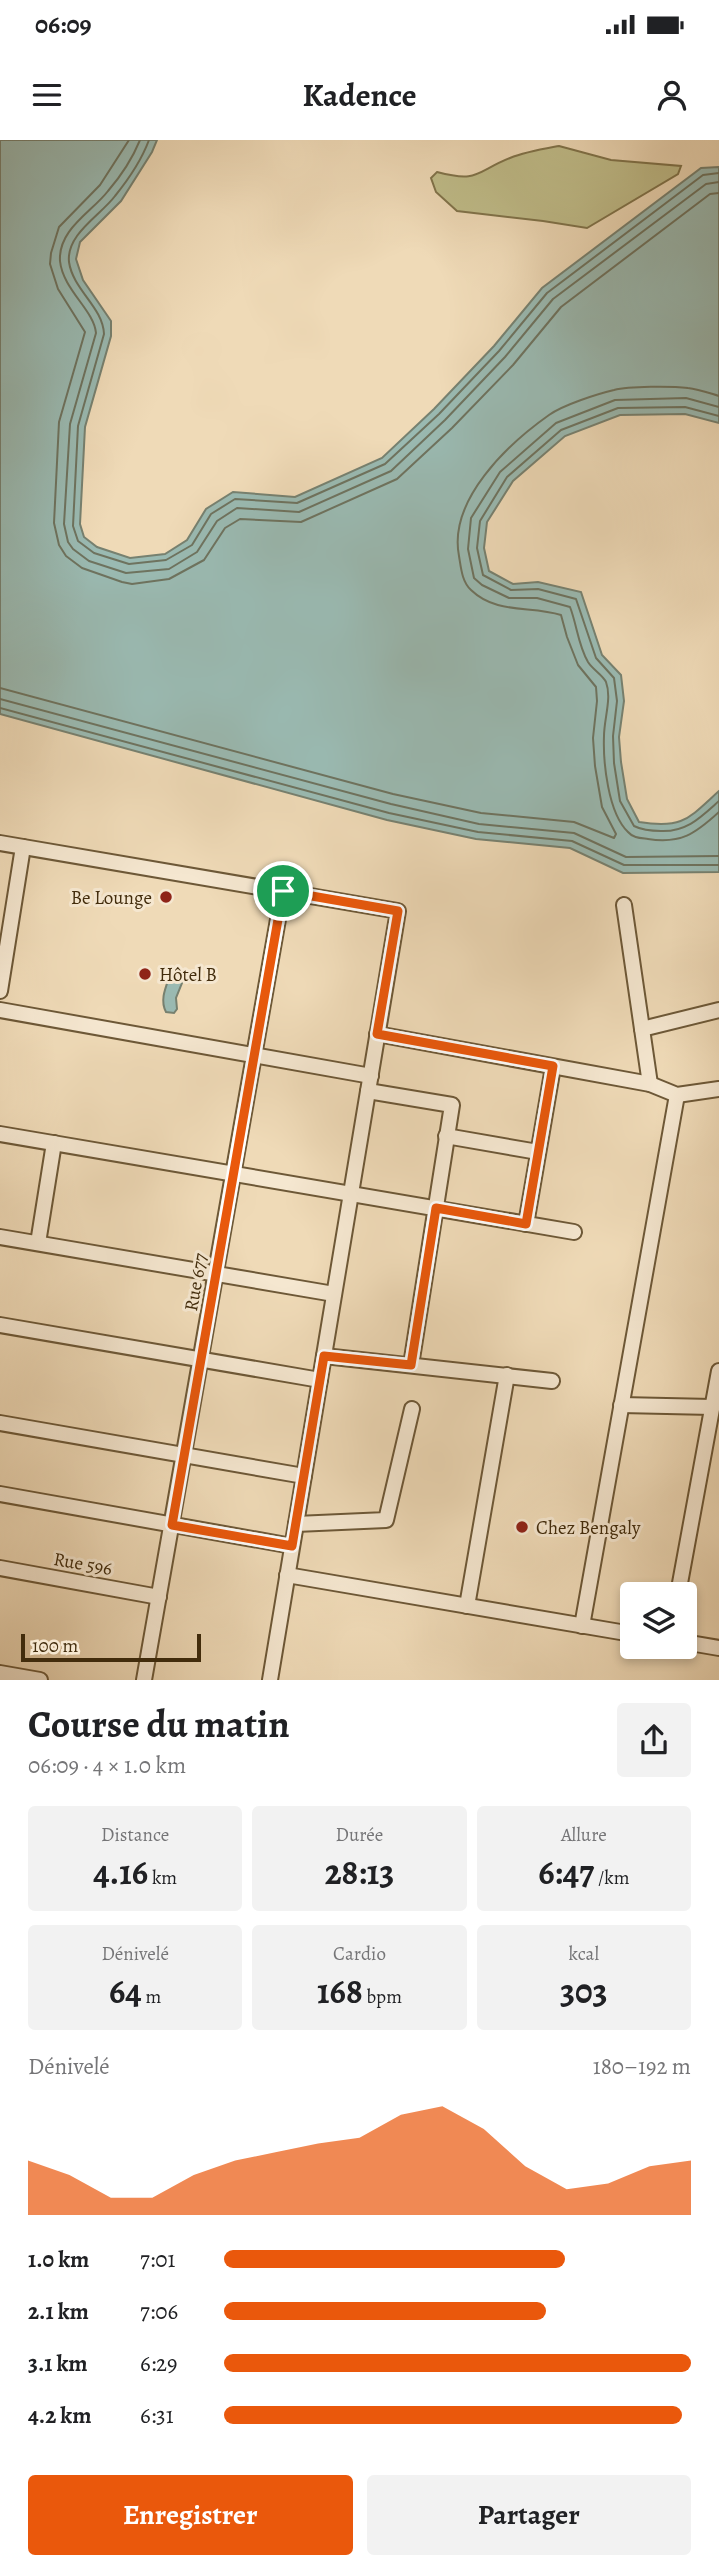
<!DOCTYPE html>
<html lang="fr">
<meta charset="utf-8">
<style>
:root{--surface:#fff;--page:#f2f2f2;--text:#202124;--muted:#757577;--accent:#ea580c}
body{margin:0;font-family:Alegreya,serif;background:var(--page);color:var(--text);height:100vh;display:flex;flex-direction:column;font-size:26px;white-space:nowrap}
*{box-sizing:border-box;margin:0}
p{font-size:23px;color:var(--muted)}
.icon{flex:none;width:38px;height:38px;fill:none;stroke:currentColor;stroke-width:2;stroke-linecap:round;stroke-linejoin:round}
.map{position:relative;height:1540px;overflow:hidden}
.panel{display:flex;flex-direction:column;background:var(--surface);flex:1}
.panel>*{flex:none}
.fabs{position:absolute;left:620px;top:1442px;display:grid;gap:14px}
.fabs a{display:grid;place-items:center;width:77px;height:77px;border-radius:7px;background:var(--surface);box-shadow:0 4px 10px #0003;font-size:35px}
.scale{position:absolute;left:21px;bottom:18px;width:180px;box-sizing:border-box;padding-left:7px;border:4px solid #422c0c;border-top:0;font-size:19px;line-height:24px;white-space:nowrap;color:#422c0c;-webkit-text-stroke:5px #f5e7d0;paint-order:stroke}
.pin{position:absolute;display:grid;place-items:center;width:60px;height:60px;color:#fff;margin:-30px;border:4px solid #fff;border-radius:50%;box-shadow:0 2px 7px #0007}
.round{display:grid;place-items:center;flex:none;width:74px;height:74px;border-radius:7px;background:var(--page)}
.head{display:flex;align-items:center;justify-content:space-between;height:119px;padding:0 28px}
h1{font-size:38px;font-weight:700;line-height:52px}
.metrics{display:grid;grid-template-columns:repeat(3,1fr);gap:10px;height:119px;padding:7px 28px}
.metrics div{display:grid;align-content:center;border-radius:7px;background:var(--page);text-align:center}
.metrics b{font-size:35px;font-weight:700}
.metrics small{font-size:19px;font-weight:400}
.metrics p{font-size:19px}
.chart{height:196px;padding:14px 28px}
.chart p{display:flex;justify-content:space-between}
.chart svg{width:100%;height:126px;margin-top:7px;fill:var(--accent);opacity:.7}
.primary-button{display:flex;gap:14px;margin-top:auto;padding:14px 28px}
.primary-button a{flex:1;height:80px;border-radius:7px;background:var(--accent);color:#fff;font-size:28px;font-weight:700;line-height:80px;text-align:center}
.primary-button a+a{background:var(--page);color:var(--text)}
ul{padding:0 28px;list-style:none;font-size:23px}
li{display:grid;grid-template-columns:112px 84px 1fr;align-items:center;height:52px}
li i{height:18px;border-radius:9px;background:var(--accent)}
.status{display:flex;justify-content:space-between;align-items:center;height:49px;padding:0 35px;background:var(--surface);direction:ltr}
.status svg{height:19px;fill:currentColor}
header{display:flex;justify-content:space-between;align-items:center;height:91px;padding:0 28px;background:var(--surface);font-size:32px;font-weight:700}
.map>svg:first-child{display:block}
</style>
<div class="status"><b>06:09</b><svg viewBox="0 0 49 12"><path d="M0 12V9h3v3zM5 12V6h3v6zM10 12V3h3v9zM15 12V0h3v12zM26 1h20v11H26zM47 4h2v5h-2z"/></svg></div>
<header><svg class="icon" aria-label="menu" viewBox="0 0 24 24"><path d="M4 6h16M4 12h16M4 18h16"/></svg>Kadence<svg class="icon" aria-label="person" viewBox="0 0 24 24"><circle cx="12" cy="8" r="4"/><path d="M4 21q1-7 8-7t8 7"/></svg></header>
<div class="map">
<svg width="719" height="1540" viewBox="0 0 719 1540">
<rect width="100%" height="100%" fill="#efdab7"/>
<filter id="stains"><feTurbulence type="fractalNoise" baseFrequency=".00286" numOctaves="4"/><feColorMatrix values="0 0 0 0 .2 0 0 0 0 .09 0 0 0 0 .02 0 0 0 .5 -.17"/></filter>
<radialGradient id="worn" r=".72"><stop offset=".6" stop-color="#630" stop-opacity="0"/><stop offset="1" stop-color="#630" stop-opacity=".3"/></radialGradient>
<path fill="#c0bd8a" stroke="#81744b" stroke-width="2" d="M559 6 611 20 681 26 678 34 587 88 543 81 457 71 436 52 431 38 437 32C479 43 475 32 510 18 525 12 543 9 559 6Z"/>
<g fill="#9abab2" stroke="#778170" stroke-width="2">
<path d="M0 0H157L152 12 121 61 80 102 76 119 83 140 111 181V196L85 287 80 384 84 397 97 407 130 418 165 414 187 400 206 369 233 352 295 357 382 318 434 269 494 206 542 148 701 28 719 27V283L685 274 620 275 565 296 513 341 487 382 484 408 489 431 513 444 538 442 581 452 602 515 621 535 624 561 619 597 621 622 627 659 639 682C683 689 688 679 719 651V732L623 733 570 708 476 699 387 680 0 574Z"/>
<path d="M178 836 184 838 176 858 177 869 174 873 166 872C160 861 165 849 169 838Z"/>
</g>
<g fill="none" stroke-linecap="round" stroke-linejoin="round">
<g stroke="#6e735f" stroke-width="2">
<path d="M129 0 100 45 59 87 51 113 50 124 58 149 85 192 59 282 54 383 59 405 66 416 82 428 122 442 132 444 169 439 204 420 225 388 240 379 301 382 397 339 452 288 513 225 561 167 710 54 719 53"/>
<path d="M140 0C133 17 120 37 108 51 92 72 58 89 60 121 63 150 94 170 96 193L70 284 64 384 68 402 73 409 89 421 126 433 169 429 197 412 217 381 237 368 299 372 391 331 445 280 505 217 553 159 706 44 719 42"/>
<path d="M149 0C142 19 128 40 115 56 101 75 66 94 69 122 73 150 103 167 104 194L78 286 73 386 78 401 94 413 129 424 166 420 192 405 211 374 235 359 297 363 385 324 439 274 499 211 547 153 703 35 719 33"/>
<path d="M719 267 686 258 615 260 556 283 500 332 471 378 468 409 474 438 482 445 509 458H537L570 467C577 485 578 505 588 522 593 530 603 535 606 542 612 558 604 579 604 596 603 622 608 673 628 692 633 698 641 698 648 699 681 704 695 694 719 672"/>
<path d="M719 276 685 267 618 268 561 290 507 337 480 381 477 408 483 435 511 450 538 449 576 459 596 518 614 538 617 561 613 596 614 623 620 661 634 686C642 690 652 691 661 691 687 692 701 677 719 661"/>
<path d="M0 548 393 654 481 673 574 682 614 698 616 694 602 667 595 626 593 598 597 561 596 547 578 525 567 497 561 475C531 465 497 475 471 450 462 442 461 428 459 416 448 360 508 304 549 275 563 265 597 254 614 250 629 246 672 246 688 248 698 249 709 253 719 256"/>
<path d="M0 559 391 664 479 684 574 693 626 717 719 716"/>
<path d="M0 568 389 673 478 692 572 701 624 725H719"/>
</g>
<g stroke="#6d5837" stroke-width="18">
<g id="street">
<path d="M0 703 398 771 270 1540"/>
<path d="M624 765 650 944"/>
<path d="M0 851 23 707"/>
<path d="M0 870 371 936"/>
<path d="M642 889 719 870"/>
<path d="M377 894 650 944 677 955 719 949"/>
<path d="M368 951 452 965 411 1225"/>
<path d="M0 994 574 1092"/>
<path d="M446 996 538 1012"/>
<path d="M526 1084 553 927"/>
<path d="M0 1097 334 1154"/>
<path d="M38 1103 54 1003"/>
<path d="M0 1185 320 1240"/>
<path d="M324 1216 552 1241"/>
<path d="M621 1265 712 1267"/>
<path d="M0 1283 304 1336"/>
<path d="M0 1354 292 1406"/>
<path d="M296 1384 386 1380 412 1269"/>
<path d="M0 1428 159 1457"/>
<path d="M287 1435 632 1494"/>
<path d="M678 1454 719 1231"/>
<path d="M467 1466 507 1235"/>
<path d="M582 1486 677 955"/>
<path d="M684 1502 719 1508"/>
<path d="M0 1533 40 1540"/>
<path d="M144 1540 283 751"/>
</g>
</g>
<use href="#street" stroke="#f5e7d0" stroke-width="14"/>
</g>
<g fill="none" stroke-linecap="round" stroke-linejoin="round">
<g stroke="#fff" stroke-width="14">
<path id="route" d="M283 751 398 771 377 894 553 926 526 1084 436 1068 411 1225 324 1216 292 1406 172 1385Z"/>
</g>
<use href="#route" stroke="#ea580c" stroke-width="9"/>
</g>
<g fill="#8f2418" stroke="#f5e7d0" stroke-width="2.5">
<circle cx="166" cy="757" r="7"/>
<circle cx="145" cy="834" r="7"/>
<circle cx="522" cy="1387" r="7"/>
</g>
<g text-anchor="middle" stroke-width="6" stroke-linejoin="round" paint-order="stroke">
<g font-size="19" fill="#422c0c" stroke="#f5e7d0" text-anchor="start">
<text x="152" y="764" text-anchor="end">Be Lounge</text>
<text x="159" y="841">Hôtel B</text>
<text x="536" y="1394">Chez Bengaly</text>
</g>
<g font-size="19" fill="#422c0c" stroke="#f5e7d0">
<text transform="translate(195 1142) rotate(-80)" y="7">Rue 677</text>
<text transform="translate(83 1423) rotate(10)" y="7">Rue 596</text>
</g>
</g>
<rect width="100%" height="100%" filter="url(#stains)"/>
<rect width="100%" height="100%" fill="url(#worn)"/>
</svg>
<div class="fabs">
<a><svg class="icon" aria-label="layers" viewBox="0 0 24 24"><path d="M12 4l9 5-9 5-9-5zM3 14l9 5 9-5"/></svg></a>
</div>
<div class="scale">100 m</div>
<div class="pin" style="left:283px;top:751px;background:#1e9e55"><svg class="icon" aria-label="arrive" viewBox="0 0 24 24"><path d="M6 21V4h12l-3 4 3 4H6"/></svg></div>
</div>
<section class="panel">
<div class="head"><div><h1>Course du matin</h1><p>06:09 · 4 × 1.0 km</p></div><a class="round"><svg class="icon" aria-label="share" viewBox="0 0 24 24"><path d="M12 15V3M7 8l5-5 5 5M5 13v7h14v-7"/></svg></a></div>
<div class="metrics">
<div><p>Distance</p><b>4.16<small> km</small></b></div>
<div><p>Durée</p><b>28:13</b></div>
<div><p>Allure</p><b>6:47<small> /km</small></b></div>
</div>
<div class="metrics">
<div><p>Dénivelé</p><b>64<small> m</small></b></div>
<div><p>Cardio</p><b>168<small> bpm</small></b></div>
<div><p>kcal</p><b>303</b></div>
</div>
<div class="chart"><p><span>Dénivelé</span>180–192 m</p>
<svg viewBox="0 0 160 44" preserveAspectRatio="none"><path d="M0 44V25L10 30L20 38L30 38L40 30L50 25L60 22L70 19L80 17L90 9L100 6L110 14L120 27L130 35L140 33L150 27L160 25V44z"/></svg>
</div>
<ul>
<li><b>1.0 km</b>7:01<i style="width:73%"></i></li>
<li><b>2.1 km</b>7:06<i style="width:69%"></i></li>
<li><b>3.1 km</b>6:29<i style="width:100%"></i></li>
<li><b>4.2 km</b>6:31<i style="width:98%"></i></li>
</ul>
<div class="primary-button"><a>Enregistrer</a><a>Partager</a></div>
</section>
